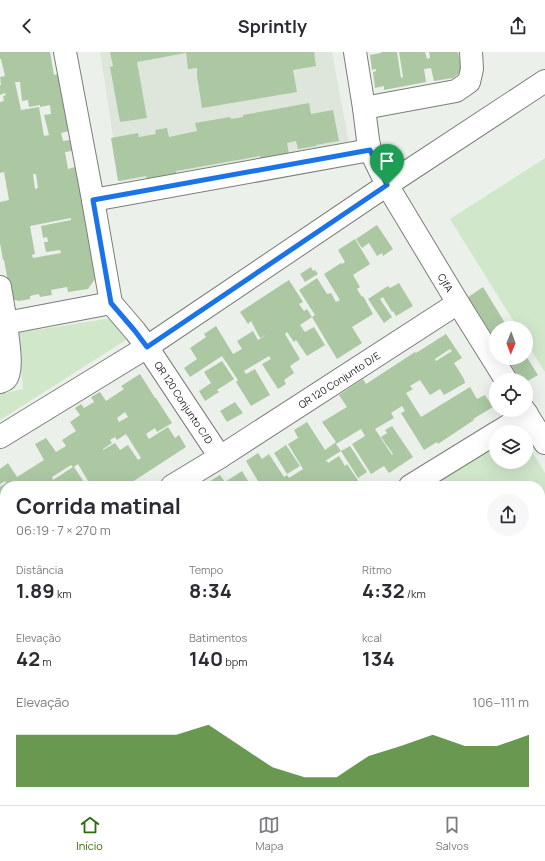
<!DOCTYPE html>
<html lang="pt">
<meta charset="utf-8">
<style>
:root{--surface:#fff;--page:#f7f7f7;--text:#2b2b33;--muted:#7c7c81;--line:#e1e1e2;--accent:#2b6e08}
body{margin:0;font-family:Manrope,sans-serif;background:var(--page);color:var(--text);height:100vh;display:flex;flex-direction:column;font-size:15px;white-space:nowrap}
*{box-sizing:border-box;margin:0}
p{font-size:13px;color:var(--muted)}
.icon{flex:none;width:22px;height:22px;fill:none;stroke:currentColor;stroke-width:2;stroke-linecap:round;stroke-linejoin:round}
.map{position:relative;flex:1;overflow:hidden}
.sheet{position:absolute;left:0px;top:429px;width:545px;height:324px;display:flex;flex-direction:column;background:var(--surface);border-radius:16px 16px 0 0;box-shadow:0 4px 16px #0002}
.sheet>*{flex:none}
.needle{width:26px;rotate:181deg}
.fabs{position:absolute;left:489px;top:269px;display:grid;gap:8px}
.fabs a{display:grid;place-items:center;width:44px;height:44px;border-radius:50%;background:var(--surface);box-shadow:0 4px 16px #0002;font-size:20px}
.pin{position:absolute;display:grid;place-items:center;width:34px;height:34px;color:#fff;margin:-41px -17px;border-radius:50% 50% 50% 0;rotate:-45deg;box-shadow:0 0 4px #0007}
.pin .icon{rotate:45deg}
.round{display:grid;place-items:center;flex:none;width:42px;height:42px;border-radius:21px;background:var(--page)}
.summary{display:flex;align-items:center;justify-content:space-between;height:68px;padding:0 16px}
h1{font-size:22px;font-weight:700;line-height:30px}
.figures{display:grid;grid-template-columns:repeat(3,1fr);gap:6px;height:68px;padding:4px 16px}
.figures div{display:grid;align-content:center}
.figures b{font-size:20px;font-weight:700}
.figures small{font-size:11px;font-weight:400}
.figures p{font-size:11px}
.chart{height:112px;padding:8px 16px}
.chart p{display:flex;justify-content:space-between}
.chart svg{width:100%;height:72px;margin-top:4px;fill:var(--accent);opacity:.7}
header{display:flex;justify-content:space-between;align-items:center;height:52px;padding:0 16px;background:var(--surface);font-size:18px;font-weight:700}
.menu{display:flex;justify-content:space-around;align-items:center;height:56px;border-top:1px solid var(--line);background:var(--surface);font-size:11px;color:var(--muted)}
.menu a{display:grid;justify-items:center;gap:2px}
.menu .active{color:var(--accent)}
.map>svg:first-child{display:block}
</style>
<header><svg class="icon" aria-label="back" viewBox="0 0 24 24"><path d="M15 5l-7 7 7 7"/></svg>Sprintly<svg class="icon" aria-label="share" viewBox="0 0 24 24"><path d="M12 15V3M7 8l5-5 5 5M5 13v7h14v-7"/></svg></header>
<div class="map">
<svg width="545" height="753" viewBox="0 0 545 753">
<rect width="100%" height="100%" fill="#ecf0eb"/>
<path fill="#dee6db" d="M100 0H332L349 92 120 130Z"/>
<g fill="#d1e7ca">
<path d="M545 106V320L526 290V276H518L450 167Z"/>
<path d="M112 266 121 277 126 288 0 368V342L23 337 17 281Z"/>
<path d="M526 390 545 421V525L540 529V434H429L496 391V410H526Z"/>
</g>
<g fill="#abc8a3" fill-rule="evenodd">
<path d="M0 0H50L54 23 59 22 69 79 61 81 63 89 70 88 72 99 65 100 68 117 75 115 79 135H80L95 227 88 237 68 240 67 235 51 238 52 243 40 245 39 242 30 244V247L19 249 11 247 4 208H3L0 191V150L9 148 4 120 0 121V50L4 49 3 44 6 43 5 41 0 43V33H1L0 25 5 24 1 7H0ZM15 30H20L22 49 28 48 29 55 40 53V55L50 53 51 62 44 63 49 83 44 84 39 55 21 58ZM33 122H36L38 136 35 137ZM71 166V168L41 174 43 186 47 185 48 190H44L46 200 60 198 61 201 33 206 32 203 35 202 30 174Z"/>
<path d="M110 0H185L186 1 137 10 147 66 120 70 110 15 113 14Z"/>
<path d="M186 0H314L316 14 293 18 297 40 202 56 197 24V16L188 17Z"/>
<path d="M381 0H397L401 26 403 25 399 0H425L427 7 430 6 429 0H458L462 19 453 26 434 29 431 16 424 17 426 30 384 38V34L375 36 373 20 376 19V17L372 18 370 3 381 1Z"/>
<path d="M309 51 311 62 333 58 339 89 316 93V94L298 97 296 89 287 91 289 102 261 108 260 104 176 119V122L147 127 146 124 118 129 111 86 138 81 139 85 156 82 155 78 167 76 169 85 197 79 195 71 230 65 231 67 243 65V63Z"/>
<path d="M377 173 393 197 383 204 382 201 377 204 369 191 362 196 356 187Z"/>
<path d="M355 187 370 212 353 223 360 235 357 237 362 245 363 244 373 262 352 275 362 291 337 307 312 265 315 263 299 238 317 226 327 242 331 241 336 250 340 248 324 222 341 211 342 212 345 210 338 198Z"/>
<path d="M311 215 313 219 315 218 318 222 305 230 300 222Z"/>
<path d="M289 228 303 250 299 252 304 259 307 257 312 265 300 273 305 280 314 275 325 293 307 304 296 288 294 290 287 280 285 282 300 307 290 314 294 321 284 328 286 332 278 337 262 312 271 307 269 304 244 319 246 322 255 317 270 343 251 354 236 330 238 328 222 304 190 325 184 316 197 307 190 296 206 285 204 282 216 274 233 302 242 297 237 289 253 279 258 288 267 282 260 286 251 269 248 272 240 260Z"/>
<path d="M399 231 413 254 396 264 393 259 392 260 383 245 380 247 392 265 384 271 368 247 388 234 390 236Z"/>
<path d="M483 235 508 276H496V289L468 245Z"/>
<path d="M446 282 462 306 454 311 464 327 465 331 444 343 440 337 430 343 420 328 410 334 413 337 406 341 421 365 470 335 477 347 485 343 493 355 473 367 474 368 438 392 437 390 424 398 401 361 405 359 402 354 391 361 394 366 375 377 392 403 393 402 381 385 387 381 385 378 392 374 413 405 389 421 384 414 371 422 352 392 365 384 361 377 336 392 341 399 325 409H327L328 411 339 404 345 414 347 412 361 433 360 434H261L246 409 258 401 262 407 269 402 284 425 287 423 289 426 303 417 288 392 298 386 294 378 307 370 325 398 336 390 322 370 347 355 339 343 363 327 366 332 415 300 416 301ZM450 297 452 299 436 309 435 307Z"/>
<path d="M526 304 538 323 526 330V328H520L507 306H526Z"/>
<path d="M222 309 234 327 217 338 219 340 205 349 199 339 211 331 204 320Z"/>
<path d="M140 322 155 346H156L172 371 157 380 155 376 146 382 149 387 168 375 175 386 179 383 186 395 126 434H91L78 412 74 415 84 430 87 429 90 434H43L47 432 45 429 37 434H5V513L0 505V461L5 458 3 456 0 457V435L6 431 5 429 0 432V417L8 411 17 425 44 408 35 392 46 386 56 400 66 394 62 388 76 379 70 370 80 363 75 356 81 352 84 356 94 350 91 345 100 340 106 349 124 337 121 334ZM125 360 128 365 119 370 117 366ZM126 382 141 406 138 408 128 393 120 398 115 391 103 398V397L112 391 110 388 115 385 117 388ZM71 413 73 415 53 428 52 425Z"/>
<path d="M235 350 243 361 227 370 220 359Z"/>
<path d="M286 393 300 414 287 422 274 401Z"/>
<path d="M350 394 367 420 358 426 341 399Z"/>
<path d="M242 419 251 434H227L225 431 223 432 225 434H202L220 423 225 430Z"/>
<path d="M545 562V615L540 607V565Z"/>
<path d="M0 629 2 631 5 629V655L1 648 0 649Z"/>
<path d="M545 629V660L540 652V632Z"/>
<path d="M0 651 5 658V697L0 689Z"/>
<path d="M0 694 5 702V745L0 737Z"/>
<path d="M545 715V743L540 736V718Z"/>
<path d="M5 747V748H17L19 752 25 748H85L87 752 86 753H0V750Z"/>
<path d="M169 748H218L210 753H161Z"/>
<path d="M223 748H230L233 753H215Z"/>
<path d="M308 748H322L325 753H300Z"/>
<path d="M323 748H423L415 753H360L357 748 354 750 356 753H326Z"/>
<path d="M495 748H501L504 753H487Z"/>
<path d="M514 748H535L539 753H517Z"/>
</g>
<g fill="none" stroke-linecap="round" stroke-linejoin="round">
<g stroke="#7b7e7a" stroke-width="24">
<g id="minor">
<path d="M65 0 93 148 370 98"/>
<path id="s1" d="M355 0 364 56 368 88 370 98 387 133 458 251 506 328"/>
<path d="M364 56 456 39 469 30 472 17 471 0"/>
<path id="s2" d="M93 148 111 251 135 279 147 295 220 405"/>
<path d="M0 235 6 271 111 251"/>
<path d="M0 330C2 329 4 329 6 327 14 319 7 283 6 271"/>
<path d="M524 358 545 391"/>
<path d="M498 380 527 362"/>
<path d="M0 385 147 295 387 133 545 29"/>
<path id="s3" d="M172 434 220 405 458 251"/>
<path d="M410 434 496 381"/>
<path d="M540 538 545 535"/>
<path d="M0 557 1 567 5 574"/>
<path d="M540 702 545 699"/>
<path d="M115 748 118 753"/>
<path d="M262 748 265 753"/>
<path d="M460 753 468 748"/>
</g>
</g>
<use href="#minor" stroke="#fff" stroke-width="22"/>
</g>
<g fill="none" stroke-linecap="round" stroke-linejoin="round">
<g stroke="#fff" stroke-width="8">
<path id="route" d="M370 98 387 133 147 295 135 279 111 251 93 148Z"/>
</g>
<use href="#route" stroke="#1a73e8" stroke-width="5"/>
</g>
<g text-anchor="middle" stroke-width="4" stroke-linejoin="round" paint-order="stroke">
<g font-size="10" fill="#252624" stroke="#fff">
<text dy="4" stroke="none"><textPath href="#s1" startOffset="252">CjfA</textPath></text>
<text dy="4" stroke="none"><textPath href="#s3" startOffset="198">QR 120 Conjunto D/E</textPath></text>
<text dy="4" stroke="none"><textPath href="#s2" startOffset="228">QR 120 Conjunto C/D</textPath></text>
</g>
</g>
</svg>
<div class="fabs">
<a><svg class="needle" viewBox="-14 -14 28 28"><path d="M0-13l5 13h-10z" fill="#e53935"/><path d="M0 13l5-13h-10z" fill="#7c7c81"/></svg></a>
<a><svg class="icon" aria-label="locate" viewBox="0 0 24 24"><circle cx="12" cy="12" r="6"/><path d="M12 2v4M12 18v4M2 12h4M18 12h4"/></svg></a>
<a><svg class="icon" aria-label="layers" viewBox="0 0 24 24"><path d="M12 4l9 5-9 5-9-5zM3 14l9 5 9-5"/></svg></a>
</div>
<div class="pin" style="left:387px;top:133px;background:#1e9e55"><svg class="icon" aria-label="arrive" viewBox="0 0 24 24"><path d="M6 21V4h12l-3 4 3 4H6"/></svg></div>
<section class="sheet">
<div class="summary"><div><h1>Corrida matinal</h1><p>06:19 · 7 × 270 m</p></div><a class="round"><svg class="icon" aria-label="share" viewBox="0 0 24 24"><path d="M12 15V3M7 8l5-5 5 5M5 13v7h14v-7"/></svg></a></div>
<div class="figures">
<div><p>Distância</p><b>1.89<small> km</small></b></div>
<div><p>Tempo</p><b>8:34</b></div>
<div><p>Ritmo</p><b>4:32<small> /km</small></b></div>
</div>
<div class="figures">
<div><p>Elevação</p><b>42<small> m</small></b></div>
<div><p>Batimentos</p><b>140<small> bpm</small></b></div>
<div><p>kcal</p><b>134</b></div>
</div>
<div class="chart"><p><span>Elevação</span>106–111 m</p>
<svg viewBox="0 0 160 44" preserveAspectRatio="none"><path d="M0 44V12L10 12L20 12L30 12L40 12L50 12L60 6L70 19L80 32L90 38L100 38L110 25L120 19L130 12L140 19L150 19L160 12V44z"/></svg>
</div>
</section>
</div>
<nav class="menu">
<a class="active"><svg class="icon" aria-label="home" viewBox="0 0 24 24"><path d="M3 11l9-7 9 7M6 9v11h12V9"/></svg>Início</a>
<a><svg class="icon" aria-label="map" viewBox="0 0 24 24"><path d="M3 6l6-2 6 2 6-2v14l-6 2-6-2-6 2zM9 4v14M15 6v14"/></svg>Mapa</a>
<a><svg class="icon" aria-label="saved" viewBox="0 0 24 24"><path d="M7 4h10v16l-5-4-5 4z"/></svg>Salvos</a>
</nav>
